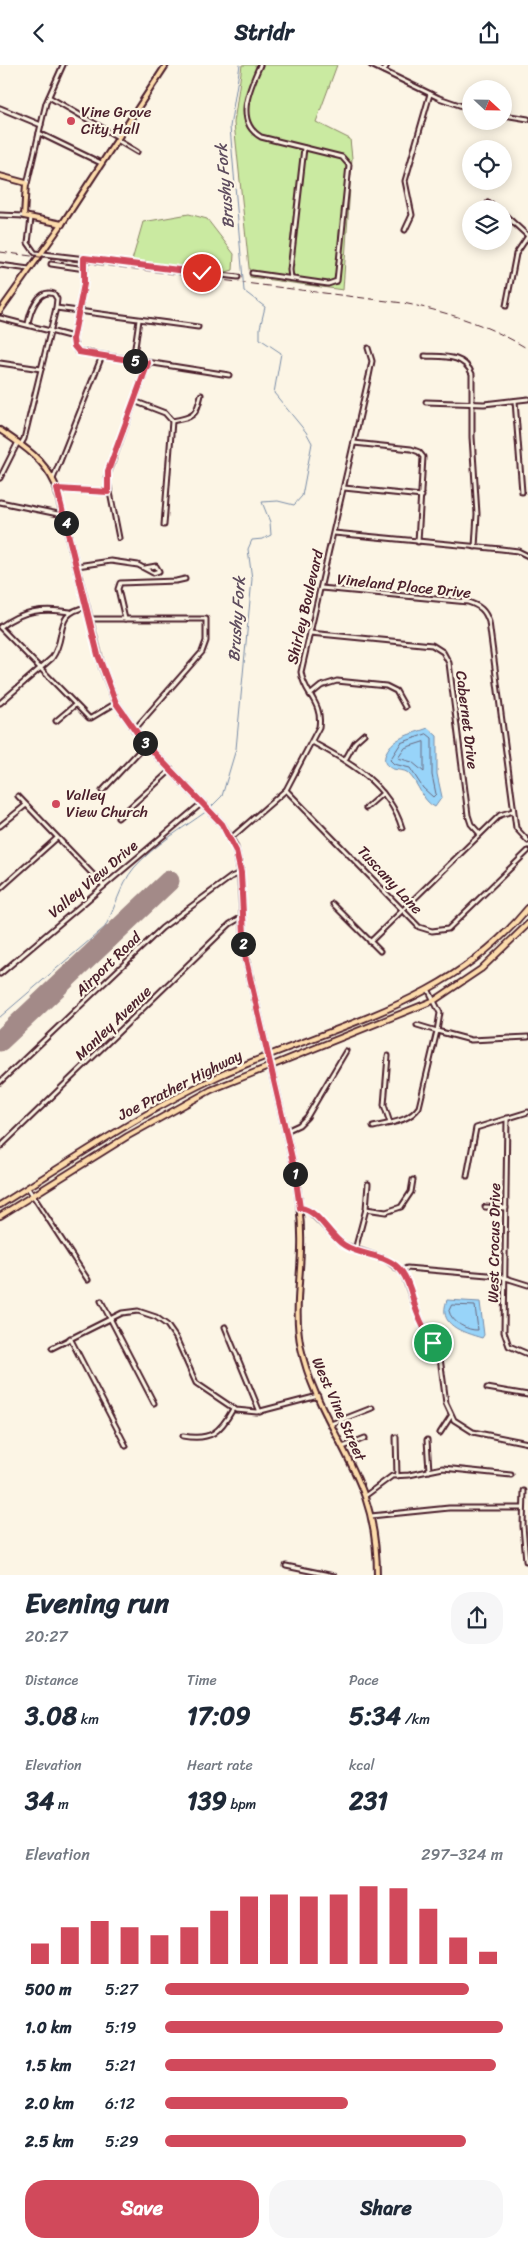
<!DOCTYPE html>
<meta charset="utf-8">
<style>
:root{--surface:#fff;--page:#f6f6f7;--text:#1f2937;--muted:#747a83;--accent:#d1495b}
body{margin:0;font-family:Sriracha,sans-serif;background:var(--page);color:var(--text);height:100vh;display:flex;flex-direction:column;font-size:19px;white-space:nowrap}
*{box-sizing:border-box;margin:0}
p{font-size:16px;color:var(--muted)}
.icon{flex:none;width:28px;height:28px;fill:none;stroke:currentColor;stroke-width:2;stroke-linecap:round;stroke-linejoin:round}
.map{position:relative;height:1510px;overflow:hidden}
.panel{display:flex;flex-direction:column;background:var(--surface);flex:1}
.panel>*{flex:none}
.needle{width:32px;rotate:112deg}
.controls{position:absolute;left:462px;top:15px;display:grid;gap:10px}
.controls a{display:grid;place-items:center;width:50px;height:50px;border-radius:50%;background:var(--surface);box-shadow:0 2px 12px #0003;font-size:25px}
.pin{position:absolute;display:grid;place-items:center;width:42px;height:42px;color:#fff;margin:-21px;border:2px solid #fff;border-radius:50%;box-shadow:0 1px 5px #0007}
.km{position:absolute;width:25px;height:25px;margin:-12px;border-radius:50%;background:#222;color:#fff;font-size:14px;line-height:25px;text-align:center}
.round{display:grid;place-items:center;flex:none;width:52px;height:52px;border-radius:20px;background:var(--page)}
.headline{display:flex;align-items:center;justify-content:space-between;height:85px;padding:0 25px}
h1{font-size:28px;font-weight:700;line-height:38px}
.stats{display:grid;grid-template-columns:repeat(3,1fr);gap:8px;height:85px;padding:5px 25px}
.stats div{display:grid;align-content:center}
.stats b{font-size:25px;font-weight:700}
.stats small{font-size:14px;font-weight:400}
.stats p{font-size:14px}
.chart{height:140px;padding:10px 25px}
.chart p{display:flex;justify-content:space-between}
.chart svg{width:100%;height:90px;margin-top:5px;stroke:var(--accent);stroke-width:6}
.cta{display:flex;gap:10px;margin-top:auto;padding:10px 25px}
.cta a{flex:1;height:58px;border-radius:20px;background:var(--accent);color:#fff;font-size:20px;font-weight:700;line-height:58px;text-align:center}
.cta a+a{background:var(--page);color:var(--text)}
ul{padding:0 25px;list-style:none;font-size:16px}
li{display:grid;grid-template-columns:80px 60px 1fr;align-items:center;height:38px}
li i{height:12px;border-radius:6px;background:var(--accent)}
header{display:flex;justify-content:space-between;align-items:center;height:65px;padding:0 25px;background:var(--surface);font-size:22px;font-weight:700}
.map>svg:first-child{display:block}
</style>
<header><svg class="icon" aria-label="back" viewBox="0 0 24 24"><path d="M15 5l-7 7 7 7"/></svg>Stridr<svg class="icon" aria-label="share" viewBox="0 0 24 24"><path d="M12 15V3M7 8l5-5 5 5M5 13v7h14v-7"/></svg></header>
<div class="map">
<svg width="528" height="1511" viewBox="0 0 528 1511">
<rect width="100%" height="100%" fill="#fcf5e5"/>
<filter id="ink" filterUnits="userSpaceOnUse"><feTurbulence type="fractalNoise" baseFrequency=".02" numOctaves="2"/><feDisplacementMap in="SourceGraphic" scale="10" xChannelSelector="R" yChannelSelector="G"/><feConvolveMatrix kernelMatrix="1 2 1 2 8 2 1 2 1" color-interpolation-filters="sRGB"/></filter>
<g filter="url(#ink)">
<g fill="#caeaa1" stroke="#8a8466">
<path d="M242 0H337L316 57 350 74 352 93 343 225 250 212 234 58Z"/>
<path d="M189 149 207 154 234 189 233 205 219 209 131 199 143 157Z"/>
</g>
<g fill="#98d4f9" stroke="#798ca7">
<path d="M428 663 437 671V709L442 732 435 742C422 736 419 719 409 709 404 703 394 707 388 701 385 699 384 696 385 691 390 672 413 669 428 663Z"/>
<path d="M447 1235 480 1237 484 1270 482 1273C462 1267 437 1260 447 1235Z"/>
</g>
<g fill="none" stroke-linecap="round" stroke-linejoin="round">
<g stroke="#69677d" stroke-width="1">
<path d="M427 669 432 673V710L436 729 433 732 423 723 410 703 394 699 390 695 401 678Z"/>
<path d="M424 677V707L412 697 398 693 405 683Z"/>
<path d="M452 1240 475 1241 478 1265C468 1266 451 1257 449 1246Z"/>
</g>
<g stroke="#798ca7" stroke-width="1">
<path d="M210 743 222 731 236 684 252 514 248 484 252 475 263 474 271 470 270 457 262 437 278 436 294 440 302 431 312 378 306 367 274 328 281 288 260 274V263L265 242 244 226 230 62 240 0"/>
<path d="M0 952 105 862C115 844 120 820 134 803 154 780 182 764 207 746"/>
</g>
<path stroke="#a38a88" stroke-width="21" d="M0 976 169 816"/>
<g stroke="#4a1f2b" stroke-width="7">
<g id="minor">
<path d="M371 0 439 33 471 44"/>
<path d="M384 6 387 0"/>
<path d="M49 32 118 72"/>
<path d="M0 43 41 60"/>
<path d="M504 50 528 54"/>
<path d="M39 68 101 98"/>
<path d="M117 75 137 87"/>
<path d="M27 119 46 38 63 0"/>
<path d="M488 138 498 144"/>
<path d="M504 149 528 171"/>
<path d="M0 150 24 151"/>
<path d="M31 153 28 178 35 188 238 212"/>
<path d="M405 165 412 150 405 116 430 29"/>
<path d="M84 193V219L73 275 77 286 229 310"/>
<path d="M51 199 85 204"/>
<path d="M0 200 29 204"/>
<path d="M252 208 328 219 337 216 349 100 342 92 261 72C233 56 251 21 260 0"/>
<path d="M291 213 290 205 304 83"/>
<path d="M506 241 516 189 528 171"/>
<path d="M56 243 198 262"/>
<path d="M0 253 73 272"/>
<path d="M425 291C443 292 464 289 472 309V372L477 449 475 482"/>
<path d="M133 296 139 255"/>
<path d="M0 298 41 304"/>
<path d="M134 336 165 348 172 356 164 460"/>
<path d="M515 336 522 427"/>
<path d="M426 337 484 339 528 334"/>
<path d="M172 356C194 352 196 351 201 330"/>
<path d="M354 378 411 384 419 387 423 392 418 477"/>
<path d="M21 379 24 374 56 243 57 234 54 229C38 223 30 247 28 259"/>
<path d="M0 413 18 377"/>
<path d="M53 414 102 291"/>
<path d="M344 423 422 431"/>
<path d="M57 424 108 427"/>
<path d="M0 437 63 450"/>
<path d="M334 468 501 484 518 486 528 491"/>
<path d="M119 473 107 412 148 298"/>
<path d="M77 501 111 496 138 500 153 508 159 506 156 501 145 503"/>
<path d="M321 523 468 537C480 541 485 545 489 557L516 763 528 776"/>
<path d="M90 554H206V576L202 587 134 665"/>
<path d="M125 554 118 524 120 518 176 516 185 514"/>
<path d="M0 562 89 653H91L116 638"/>
<path d="M0 562C23 545 42 543 70 547"/>
<path d="M310 568 432 580 443 587 449 598 468 750 471 759 480 769"/>
<path d="M310 630 321 621 337 616 386 621 396 626 405 642"/>
<path d="M0 638 52 593C68 571 52 548 87 542"/>
<path d="M56 656 75 640"/>
<path d="M312 677C350 697 389 720 402 763"/>
<path d="M345 695 355 677 364 669"/>
<path d="M286 725 419 862 432 866 448 864 528 786"/>
<path d="M102 726 146 679"/>
<path d="M18 731 103 820"/>
<path d="M366 743 383 728"/>
<path d="M118 753 171 705"/>
<path d="M0 761 26 740"/>
<path d="M231 773 286 725 319 662C323 637 304 629 301 607L369 311 372 296 368 283"/>
<path d="M0 824 57 773"/>
<path d="M333 839 380 886"/>
<path d="M370 877 500 750 513 746"/>
<path d="M0 909 202 738"/>
<path d="M429 926 440 948 437 966 471 975 528 972"/>
<path d="M388 991 384 1040 390 1058"/>
<path d="M0 1017 162 863 231 812 241 808"/>
<path d="M507 1053 504 1267 509 1281 528 1289"/>
<path d="M373 1062C389 1058 409 1057 419 1042L437 966 417 960"/>
<path d="M286 1066 299 1060 307 1052 346 986"/>
<path d="M0 1082 230 859 242 852"/>
<path d="M467 1111 476 1063 528 1047"/>
<path d="M28 1123 88 1215"/>
<path d="M485 1142 506 1143"/>
<path d="M300 1143 308 1145 342 1179 385 1194 403 1208 419 1252 440 1293 446 1338 454 1355 473 1367 528 1378"/>
<path d="M366 1144 386 1147 401 1142 411 1127 413 1115"/>
<path d="M355 1185 366 1144 368 1119"/>
<path d="M401 1206 407 1203 499 1211 528 1220"/>
<path d="M101 1236 154 1338"/>
<path d="M225 1262 260 1347"/>
<path d="M70 1273 126 1381"/>
<path d="M52 1283 122 1248 138 1246 156 1252 167 1260 176 1273 196 1318 236 1345 257 1347 318 1331"/>
<path d="M487 1323 528 1330"/>
<path d="M331 1359 372 1343"/>
<path d="M440 1368 451 1351"/>
<path d="M183 1371C211 1376 220 1367 233 1344"/>
<path d="M396 1372 397 1411"/>
<path d="M427 1375 429 1406"/>
<path d="M343 1382 365 1373"/>
<path d="M524 1426 523 1461 526 1496"/>
<path d="M365 1431 392 1411 409 1410 443 1403 511 1410"/>
<path d="M371 1451 449 1443H523"/>
<path d="M286 1501 334 1511"/>
</g>
</g>
<g stroke="#4a1f2b" stroke-width="8">
<g id="major">
<path d="M0 111 26 118 24 151 62 159"/>
<path d="M0 246 62 159 166 0"/>
<path d="M0 365C22 380 44 394 55 419L102 602 116 638 143 676 222 759 235 781 240 805 245 891 294 1102C299 1130 302 1157 301 1185 300 1218 294 1250 301 1283 312 1337 347 1381 365 1432 374 1458 377 1484 377 1511"/>
</g>
</g>
<g stroke="#4a1f2b" stroke-width="8">
<g id="highway">
<path d="M0 1140C72 1095 142 1047 219 1011 330 960 446 943 528 843"/>
<path d="M0 1151 128 1071 211 1025 435 935 481 904 528 859"/>
</g>
</g>
<use href="#minor" stroke="#fcf5e5" stroke-width="3"/>
<use href="#major" stroke="#fddcac" stroke-width="4"/>
<use href="#highway" stroke="#fddcac" stroke-width="4.5"/>
<path stroke="#4a1f2b" stroke-width="1" stroke-dasharray="8 4" stroke-linecap="butt" d="M0 187 403 238C448 247 489 260 528 284"/>
</g>
</g>
<g fill="none" stroke-linecap="round" stroke-linejoin="round" filter="url(#ink)">
<g stroke="#fff" stroke-width="10">
<path id="route" d="M202 208 84 193V219L73 274 74 281 79 287 148 298 108 406V427L57 424 98 590 116 638 143 676 222 759 236 786 241 808 245 891 294 1102 300 1143C319 1145 329 1171 344 1180 362 1192 388 1188 402 1207 411 1219 412 1234 417 1247 421 1258 427 1269 433 1278"/>
</g>
<use href="#route" stroke="#d1495b" stroke-width="6"/>
</g>
<g fill="#d1495b" stroke="#fcf5e5" stroke-width="2">
<circle cx="71" cy="56" r="5"/>
<circle cx="56" cy="739" r="5"/>
</g>
<g text-anchor="middle" stroke-width="4.5" stroke-linejoin="round" paint-order="stroke">
<g font-size="15" fill="#4a1f2b" stroke="#fcf5e5" text-anchor="start">
<text x="81" y="52">Vine Grove<tspan x="81" dy="17">City Hall</tspan></text>
<text x="66" y="735">Valley<tspan x="66" dy="17">View Church</tspan></text>
</g>
<g font-size="15" fill="#4a1f2b" stroke="#fcf5e5">
<text transform="translate(404 521) rotate(6)" y="5">Vineland Place Drive</text>
<text transform="translate(305 542) rotate(-77)" y="5">Shirley Boulevard</text>
<text transform="translate(467 655) rotate(83)" y="5">Cabernet Drive</text>
<text transform="translate(93 814) rotate(-40)" y="5">Valley View Drive</text>
<text transform="translate(390 815) rotate(47)" y="5">Tuscany Lane</text>
<text transform="translate(108 899) rotate(-44)" y="5">Airport Road</text>
<text transform="translate(113 958) rotate(-44)" y="5">Manley Avenue</text>
<text transform="translate(180 1020) rotate(-27)" y="5">Joe Prather Highway</text>
<text transform="translate(494 1178) rotate(-89)" y="5">West Crocus Drive</text>
<text transform="translate(339 1344) rotate(66)" y="5">West Vine Street</text>
</g>
<g font-size="16" font-style="italic" fill="#5e4c5e" stroke="#fcf5e5">
<text transform="translate(224 121) rotate(-95)" y="6">Brushy Fork</text>
<text transform="translate(236 554) rotate(-86)" y="6">Brushy Fork</text>
</g>
</g>
</svg>
<div class="controls">
<a><svg class="needle" viewBox="-14 -14 28 28"><path d="M0-13l5 13h-10z" fill="#e53935"/><path d="M0 13l5-13h-10z" fill="#747a83"/></svg></a>
<a><svg class="icon" aria-label="locate" viewBox="0 0 24 24"><circle cx="12" cy="12" r="6"/><path d="M12 2v4M12 18v4M2 12h4M18 12h4"/></svg></a>
<a><svg class="icon" aria-label="layers" viewBox="0 0 24 24"><path d="M12 4l9 5-9 5-9-5zM3 14l9 5 9-5"/></svg></a>
</div>
<div class="pin" style="left:433px;top:1278px;background:#1e9e55"><svg class="icon" aria-label="arrive" viewBox="0 0 24 24"><path d="M6 21V4h12l-3 4 3 4H6"/></svg></div>
<div class="pin" style="left:202px;top:208px;background:#d93025"><svg class="icon" aria-label="check" viewBox="0 0 24 24"><path d="M5 12l5 5 9-10"/></svg></div>
<b class="km" style="left:295px;top:1109px">1</b>
<b class="km" style="left:243px;top:879px">2</b>
<b class="km" style="left:145px;top:678px">3</b>
<b class="km" style="left:66px;top:458px">4</b>
<b class="km" style="left:135px;top:296px">5</b>
</div>
<section class="panel">
<div class="headline"><div><h1>Evening run</h1><p>20:27</p></div><a class="round"><svg class="icon" aria-label="share" viewBox="0 0 24 24"><path d="M12 15V3M7 8l5-5 5 5M5 13v7h14v-7"/></svg></a></div>
<div class="stats">
<div><p>Distance</p><b>3.08<small> km</small></b></div>
<div><p>Time</p><b>17:09</b></div>
<div><p>Pace</p><b>5:34<small> /km</small></b></div>
</div>
<div class="stats">
<div><p>Elevation</p><b>34<small> m</small></b></div>
<div><p>Heart rate</p><b>139<small> bpm</small></b></div>
<div><p>kcal</p><b>231</b></div>
</div>
<div class="chart"><p><span>Elevation</span>297–324 m</p>
<svg viewBox="0 0 160 44" preserveAspectRatio="none"><path d="M5 44V34M15 44V26M25 44V23M35 44V26M45 44V30M55 44V26M65 44V18M75 44V11M85 44V10M95 44V11M105 44V10M115 44V6M125 44V7M135 44V17M145 44V31M155 44V38"/></svg>
</div>
<ul>
<li><b>500 m</b>5:27<i style="width:90%"></i></li>
<li><b>1.0 km</b>5:19<i style="width:100%"></i></li>
<li><b>1.5 km</b>5:21<i style="width:98%"></i></li>
<li><b>2.0 km</b>6:12<i style="width:54%"></i></li>
<li><b>2.5 km</b>5:29<i style="width:89%"></i></li>
</ul>
<div class="cta"><a>Save</a><a>Share</a></div>
</section>
